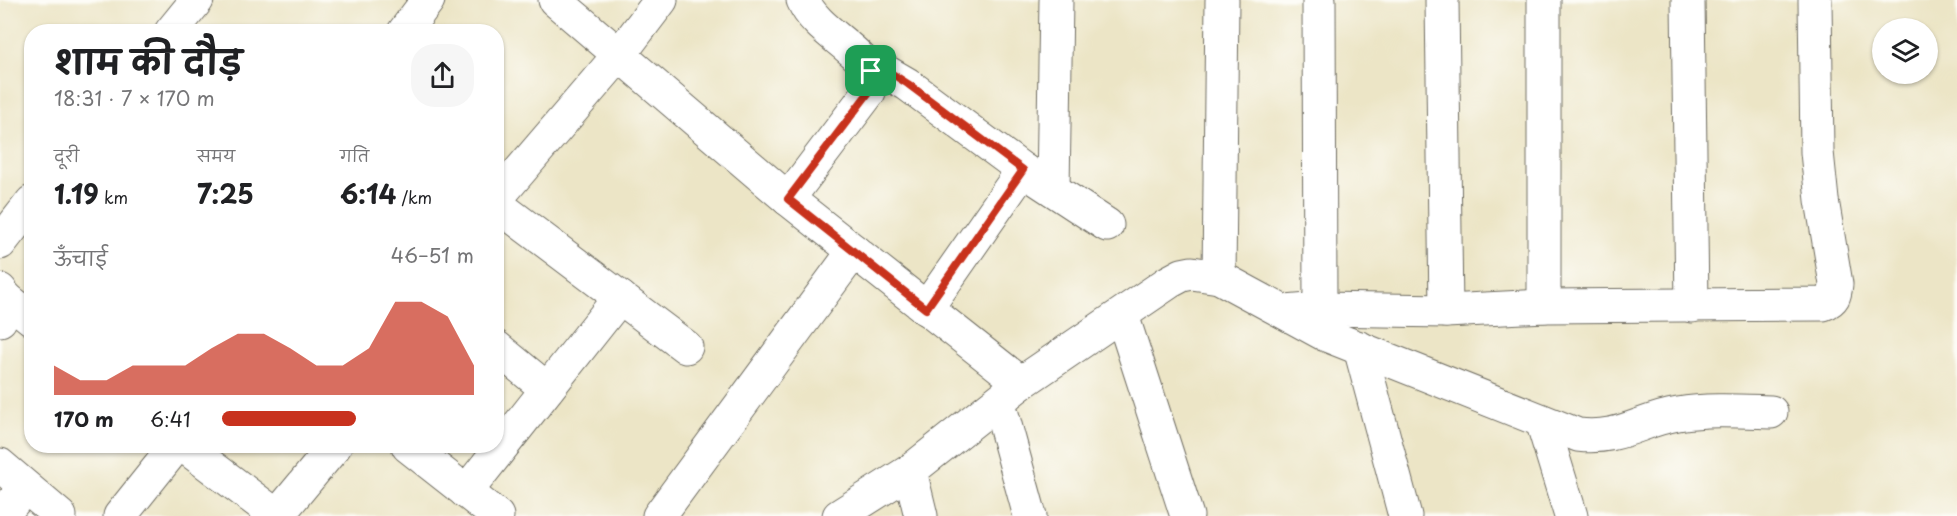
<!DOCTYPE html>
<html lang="hi">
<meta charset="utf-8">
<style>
:root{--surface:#fff;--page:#f6f6f6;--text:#202124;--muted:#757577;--accent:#c8321e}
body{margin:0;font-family:"Playpen Sans","Playpen Sans Deva",sans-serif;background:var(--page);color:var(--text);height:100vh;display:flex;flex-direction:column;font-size:22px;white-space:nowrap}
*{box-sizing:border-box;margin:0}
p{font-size:20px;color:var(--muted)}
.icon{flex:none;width:33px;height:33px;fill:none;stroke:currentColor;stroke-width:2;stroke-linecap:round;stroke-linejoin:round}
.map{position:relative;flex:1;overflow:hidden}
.panel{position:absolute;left:24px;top:24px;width:480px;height:429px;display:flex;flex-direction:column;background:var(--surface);border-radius:24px;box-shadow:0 2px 4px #0004}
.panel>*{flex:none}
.tools{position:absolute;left:1872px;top:18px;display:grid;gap:12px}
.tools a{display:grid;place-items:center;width:66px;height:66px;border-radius:50%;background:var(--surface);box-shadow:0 2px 4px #0004;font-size:30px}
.pin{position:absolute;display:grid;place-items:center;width:51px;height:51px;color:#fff;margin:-26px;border-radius:12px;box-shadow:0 3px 9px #0006}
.round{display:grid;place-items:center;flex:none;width:63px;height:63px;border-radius:24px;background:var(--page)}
.headline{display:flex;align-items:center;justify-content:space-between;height:102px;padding:0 30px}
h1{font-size:33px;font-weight:700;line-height:45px}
.metrics{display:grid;grid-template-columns:repeat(3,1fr);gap:9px;height:102px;padding:6px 30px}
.metrics div{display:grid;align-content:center}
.metrics b{font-size:26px;font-weight:700}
.metrics small{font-size:16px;font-weight:400}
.metrics p{font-size:16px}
.chart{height:168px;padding:12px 30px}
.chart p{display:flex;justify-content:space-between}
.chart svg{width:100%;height:108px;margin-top:6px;fill:var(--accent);opacity:.7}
ul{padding:0 30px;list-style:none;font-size:20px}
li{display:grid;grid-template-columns:96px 72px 1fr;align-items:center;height:45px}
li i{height:15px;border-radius:8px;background:var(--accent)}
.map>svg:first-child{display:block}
</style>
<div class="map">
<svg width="1957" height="516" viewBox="0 0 1957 516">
<rect width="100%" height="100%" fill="#fdfcf7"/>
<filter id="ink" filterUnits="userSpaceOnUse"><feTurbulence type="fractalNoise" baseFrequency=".0167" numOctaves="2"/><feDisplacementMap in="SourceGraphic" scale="12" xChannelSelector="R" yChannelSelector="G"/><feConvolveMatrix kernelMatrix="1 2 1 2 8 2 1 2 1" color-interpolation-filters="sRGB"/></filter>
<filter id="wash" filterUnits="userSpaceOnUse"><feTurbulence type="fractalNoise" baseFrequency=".008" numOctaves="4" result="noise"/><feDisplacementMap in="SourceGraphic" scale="24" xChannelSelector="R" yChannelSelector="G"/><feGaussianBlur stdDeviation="1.35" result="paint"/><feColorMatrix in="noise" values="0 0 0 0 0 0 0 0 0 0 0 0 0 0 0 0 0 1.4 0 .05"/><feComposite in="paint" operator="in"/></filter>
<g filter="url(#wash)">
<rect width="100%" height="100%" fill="#ece5c6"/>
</g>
<g filter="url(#ink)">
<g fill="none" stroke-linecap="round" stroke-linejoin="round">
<g stroke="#6f6c61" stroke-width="35">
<g id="minor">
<path d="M555 0 788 199 1021 383"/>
<path d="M1319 0 1320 309"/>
<path d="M1442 0 1446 311"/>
<path d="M1688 0 1692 306"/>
<path d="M171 32 197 0"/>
<path d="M404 32 428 0"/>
<path d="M871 71 888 73 907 84 1023 170 1107 225"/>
<path d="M1053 189 1056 0"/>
<path d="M496 199 620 54 661 0"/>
<path d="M788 199 869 92 873 79C864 49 817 33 803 0"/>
<path d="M496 204 686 347"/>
<path d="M0 243 32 202"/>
<path d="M1219 277 1222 0"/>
<path d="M0 290 6 298 5 307 0 320"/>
<path d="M6 298 32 319"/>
<path d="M1544 306V0"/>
<path d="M926 309 1023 170"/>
<path d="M1286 312 1320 309 1446 311 1544 306 1823 304C1834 300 1835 295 1836 284L1822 200 1817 152 1815 0"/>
<path d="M1122 315 1187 516"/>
<path d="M496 347 547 389"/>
<path d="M1360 348 1405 516"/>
<path d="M999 403 1030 516"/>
<path d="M1542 421 1571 516"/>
<path d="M184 446 277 516"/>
<path d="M408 446 497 516"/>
<path d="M0 465 60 516"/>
<path d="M910 471 921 516"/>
<path d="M466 492 620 297"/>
<path d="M2 516 25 487"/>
<path d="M120 516 176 446"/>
<path d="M277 516 335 446"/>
<path d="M659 516 854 251"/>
<path d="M839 516 910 471 1021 383 1169 282 1182 275 1192 273 1219 277 1326 335 1578 435C1620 440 1640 420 1678 414 1708 409 1740 411 1771 412"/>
</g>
</g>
<use href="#minor" stroke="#fff" stroke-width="33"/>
</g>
</g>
<g fill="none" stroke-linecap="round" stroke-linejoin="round" filter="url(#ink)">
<g stroke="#fff" stroke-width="12">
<path id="route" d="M871 71 894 75 908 84 1023 170 926 309 788 199 869 92 873 79Z"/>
</g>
<use href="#route" stroke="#c8321e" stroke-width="8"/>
</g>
</svg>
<div class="tools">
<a><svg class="icon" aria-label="layers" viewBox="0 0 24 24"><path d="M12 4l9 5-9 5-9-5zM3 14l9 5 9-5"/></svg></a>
</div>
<div class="pin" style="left:871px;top:71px;background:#1e9e55"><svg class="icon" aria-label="arrive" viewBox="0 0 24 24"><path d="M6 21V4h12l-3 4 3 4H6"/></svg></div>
<section class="panel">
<div class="headline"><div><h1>शाम की दौड़</h1><p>18:31 · 7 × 170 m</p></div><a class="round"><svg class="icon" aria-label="share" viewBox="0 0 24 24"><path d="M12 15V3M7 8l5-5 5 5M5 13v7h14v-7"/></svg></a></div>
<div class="metrics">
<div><p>दूरी</p><b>1.19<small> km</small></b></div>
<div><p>समय</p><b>7:25</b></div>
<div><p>गति</p><b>6:14<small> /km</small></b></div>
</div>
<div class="chart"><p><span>ऊँचाई</span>46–51 m</p>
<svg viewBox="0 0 160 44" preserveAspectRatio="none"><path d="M0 44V32L10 38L20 38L30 32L40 32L50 32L60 25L70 19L80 19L90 25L100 32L110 32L120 25L130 6L140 6L150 12L160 32V44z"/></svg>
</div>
<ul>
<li><b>170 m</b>6:41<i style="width:53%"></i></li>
</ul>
</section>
</div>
